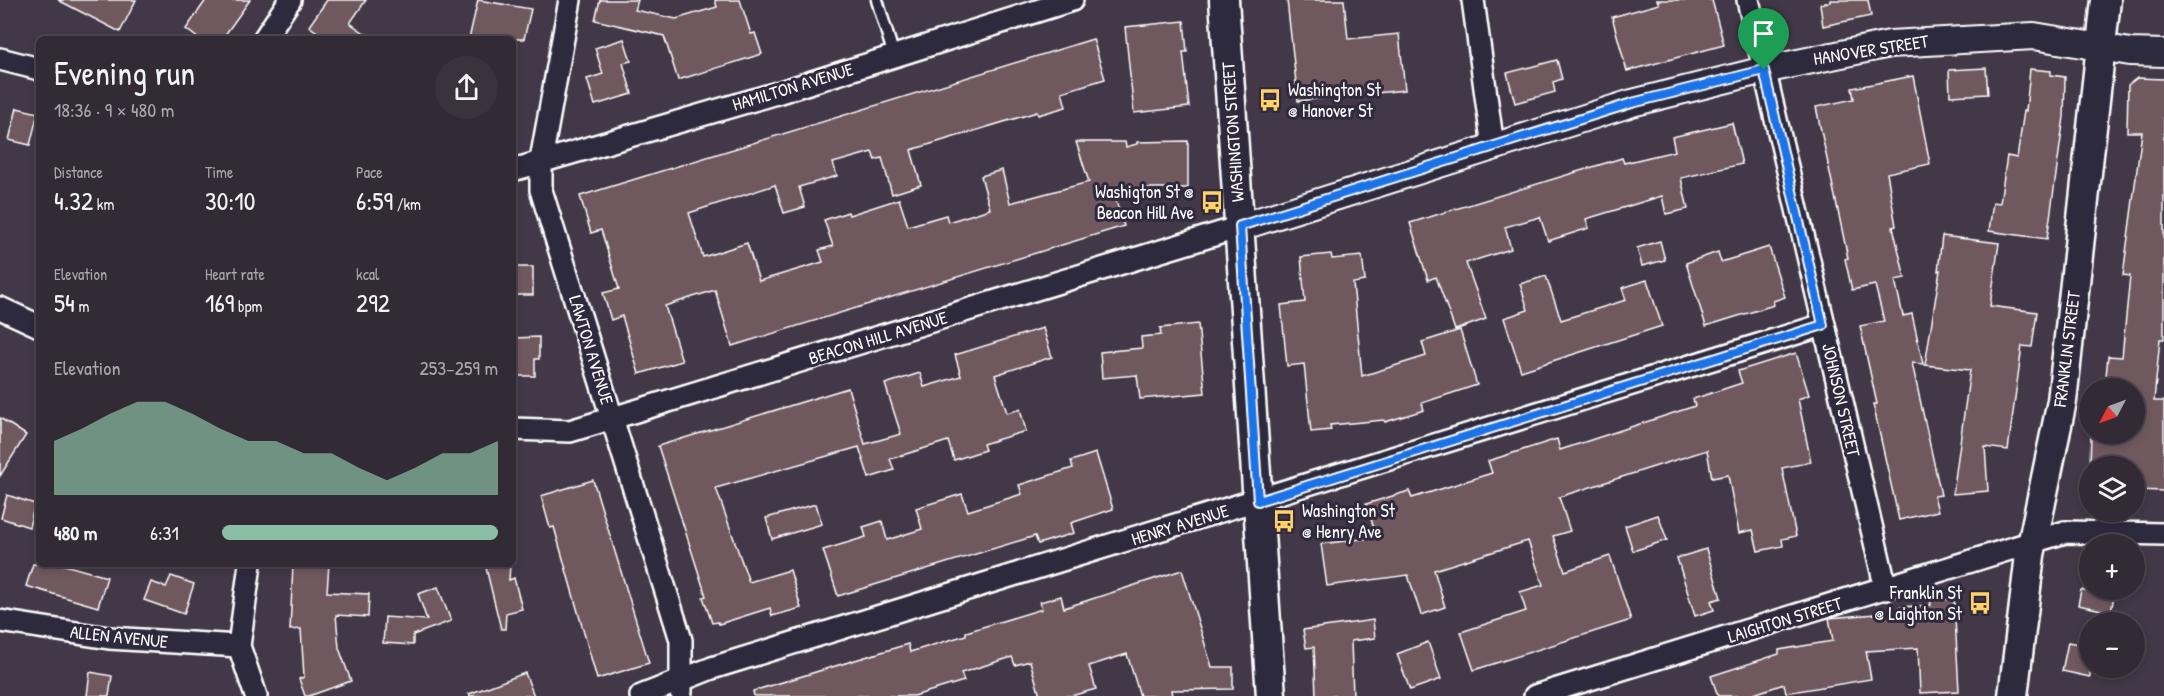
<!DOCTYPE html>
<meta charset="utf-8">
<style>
:root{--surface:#322a35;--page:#3a323d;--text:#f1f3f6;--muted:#a8a7ad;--line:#4d4650;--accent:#8abfa5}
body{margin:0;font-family:"Patrick Hand",sans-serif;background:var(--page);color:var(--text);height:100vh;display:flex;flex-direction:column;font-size:22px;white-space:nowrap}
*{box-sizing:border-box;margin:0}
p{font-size:20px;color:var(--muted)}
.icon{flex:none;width:33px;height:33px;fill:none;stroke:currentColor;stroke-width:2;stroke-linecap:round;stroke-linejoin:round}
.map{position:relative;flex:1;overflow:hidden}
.panel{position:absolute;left:36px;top:36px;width:480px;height:531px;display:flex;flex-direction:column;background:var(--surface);border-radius:9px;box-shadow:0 3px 9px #0003,0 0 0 2px var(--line)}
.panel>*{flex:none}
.needle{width:39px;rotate:229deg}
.buttons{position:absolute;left:2079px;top:378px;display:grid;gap:12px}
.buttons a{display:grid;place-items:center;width:66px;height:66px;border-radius:50%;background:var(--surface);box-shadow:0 3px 9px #0003,0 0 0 2px var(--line);font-size:30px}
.pin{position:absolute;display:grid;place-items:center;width:51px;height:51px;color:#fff;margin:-62px -26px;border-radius:50% 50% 50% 0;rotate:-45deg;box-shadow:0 0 6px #0007}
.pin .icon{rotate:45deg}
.round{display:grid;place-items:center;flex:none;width:63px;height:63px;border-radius:32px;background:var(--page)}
.overview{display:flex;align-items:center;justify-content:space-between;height:102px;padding:0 18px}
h1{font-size:33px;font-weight:600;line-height:45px}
.stats{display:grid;grid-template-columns:repeat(3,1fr);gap:9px;height:102px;padding:6px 18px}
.stats div{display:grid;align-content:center}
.stats b{font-size:26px;font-weight:600}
.stats small{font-size:16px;font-weight:400}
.stats p{font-size:16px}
.chart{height:168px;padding:12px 18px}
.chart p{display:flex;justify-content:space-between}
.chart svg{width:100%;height:108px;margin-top:6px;fill:var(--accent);opacity:.7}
ul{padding:0 18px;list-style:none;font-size:20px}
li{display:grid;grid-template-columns:96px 72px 1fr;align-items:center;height:45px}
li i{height:15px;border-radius:8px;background:var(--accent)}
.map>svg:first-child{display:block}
</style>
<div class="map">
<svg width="2164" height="696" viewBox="0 0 2164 696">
<rect width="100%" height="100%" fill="#423847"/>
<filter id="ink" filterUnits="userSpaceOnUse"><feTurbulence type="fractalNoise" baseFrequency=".0167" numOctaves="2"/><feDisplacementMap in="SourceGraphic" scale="12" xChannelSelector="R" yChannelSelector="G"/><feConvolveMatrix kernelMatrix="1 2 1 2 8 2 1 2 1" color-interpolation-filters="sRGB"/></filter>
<g filter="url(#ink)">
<g fill="#6f595e" stroke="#fff" stroke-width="1.5">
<path d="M58 0H136L120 32Z"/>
<path d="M206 0H250L222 39H199L186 29Z"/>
<path d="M327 0H366L350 23 373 39H327L309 26Z"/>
<path d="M478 0 531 9 524 39H469Z"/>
<path d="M600 0H638L635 10 676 19 717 7 715 0H740L751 34 755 33 762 54 678 80 664 36 595 20Z"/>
<path d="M1287 0H1344L1348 39 1399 34 1405 90 1298 101Z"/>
<path d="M1657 0H1712L1724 45 1627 71 1612 17 1659 4Z"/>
<path d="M1830 0H1868L1871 16 1823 26 1820 4 1830 2Z"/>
<path d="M1184 21 1187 52H1183L1189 107 1134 113 1125 27Z"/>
<path d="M624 39 631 61 623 63 632 94 595 105 587 79 603 74 595 48Z"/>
<path d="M1093 39 1105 79 1062 92 1066 107 1038 115 1037 112 911 150 921 185 892 194 882 158 875 160 872 152 833 163 837 176 799 187 805 207 784 213 775 185 689 213 703 257 747 243 759 281 823 262 819 250 833 246 824 220 848 212 849 215 899 199 908 226 946 215 948 222 990 209 981 176 1002 170 1010 203 1089 182 1076 142H1125L1126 147 1137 144V142L1188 141V188H1112L1124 226 732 346 715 290 665 306 682 361 639 374 622 316 611 320 603 293 619 289 601 230 591 233 580 196Z"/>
<path d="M1557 60 1562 79 1553 82 1555 92 1515 103 1507 73Z"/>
<path d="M1986 68 1988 94 1950 96 1949 70Z"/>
<path d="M2030 69 2051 71V75L2065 77 2064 117 2047 239 1989 231 1993 202 2000 203 2007 156 2017 158 2024 111H2026Z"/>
<path d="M1913 76 1930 164 1887 173 1896 226 1893 227 1905 278 1895 280 1903 316 1912 314 1923 364 1912 363 1941 495 1934 496 1938 511 1899 520 1873 404H1877L1860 326 1884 321 1875 285 1852 290 1845 259 1848 258 1816 107 1854 99 1852 88Z"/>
<path d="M2137 78 2164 79V339H2160L2154 401H2164V491L2134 490V466H2090L2091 434H2134V388L2105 386 2108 356 2122 357 2130 276 2123 275 2142 132H2127L2128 85Z"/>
<path d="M17 108 38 113 30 145 9 140Z"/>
<path d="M1732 123 1742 164 1681 178 1688 209 1666 214 1662 196 1586 219 1589 228 1548 241 1540 217 1505 227 1511 249 1466 263 1486 319 1455 330 1436 277 1428 280 1410 223 1622 158 1624 163 1675 151 1672 137Z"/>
<path d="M1942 236 1999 243 1990 306 2037 312 2032 347 2022 346 2008 450 1985 447 1988 491 1953 494 1970 370 1925 365 1940 270 1938 271Z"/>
<path d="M1660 241 1665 260 1642 266 1637 248Z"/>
<path d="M1769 247 1785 297 1773 301 1774 305 1706 326 1686 263 1718 252 1721 262Z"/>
<path d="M1331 254 1332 259 1362 256 1365 281 1353 283 1362 376 1426 356 1422 342 1460 330 1477 385 1422 403 1424 410 1385 422 1384 420 1330 425 1331 430 1311 432 1304 364 1287 366 1281 305 1305 302 1301 257Z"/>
<rect x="513" y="267" width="20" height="28"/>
<path d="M1546 276 1561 320 1626 300 1622 288 1647 280 1662 326 1521 371 1504 318 1528 310 1520 284Z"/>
<path d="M1198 324 1205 393 1140 399 1137 375 1102 378 1100 352 1142 348 1141 337 1161 335 1160 328Z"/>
<path d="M1043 328 1052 357 995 375 1007 413 1020 409 1026 431 983 444 985 450 954 460 948 441 890 459 894 470 869 478 859 447 716 488 749 582 790 570 801 608 772 616 770 608 719 624 718 622 712 623 703 597 706 596 658 446 848 388 865 444 901 434 885 384 920 373 924 387 961 376 955 355Z"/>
<path d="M539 337V359H535V376H514V338Z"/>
<path d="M1796 353 1809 395 1798 399 1811 462 1782 468 1796 536 1782 539 1783 546 1758 551 1753 530 1739 533 1728 475 1712 478 1707 450 1559 497 1570 531 1553 536 1565 571 1610 556 1631 620 1474 670 1461 632 1526 611 1520 592 1543 585 1528 541 1434 570 1445 607 1421 615 1408 575 1327 586 1321 544 1377 537 1366 504 1409 491 1412 498 1492 473 1488 461 1557 439 1560 450 1695 406 1693 399 1742 383 1738 371Z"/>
<path d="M0 418 26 435 0 476Z"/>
<path d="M1096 453 1113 509 1071 523 1074 533 1038 544 1035 536 838 596 823 550 866 537 863 527 882 521 887 540 922 529 916 508 962 494 968 511 1022 494 1019 485 1073 468 1071 461Z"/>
<path d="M593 480 649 663 597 679 554 527 550 528 541 496Z"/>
<path d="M7 495 35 504 29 527 1 518Z"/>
<path d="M816 504 822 524 772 539 766 518Z"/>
<path d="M1658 515 1667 540 1633 551 1625 526Z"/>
<path d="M1706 549 1721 598 1711 601 1714 610 1695 616 1677 558Z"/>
<path d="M33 564H61L107 577 98 607 26 586Z"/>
<path d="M293 564H329L327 592 369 594 368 617 336 615 339 648 351 681 309 696H305L299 679 304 677 301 629 290 630Z"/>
<path d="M501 564H510L509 580 514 578 522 609 506 613 505 629H501L486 568Z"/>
<path d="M1182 570 1212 667H1233V689L1171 690 1172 696H1140L1127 654 1089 666 1096 689 1071 696H1040L1030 661 1015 665 1012 657 961 673 964 681 914 696H754L753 691 908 644 910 652 966 635V632L1042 609 1040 602 1061 596 1064 608Z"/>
<path d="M171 576 194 584 184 614 144 600 151 582 166 587Z"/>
<path d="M438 587 451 621 413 635V645L383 643 385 617 427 620 418 594Z"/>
<path d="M2081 590H2115L2111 612 2078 605Z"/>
<path d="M1954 599 1959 691 1920 693 1918 648 1866 651 1871 679 1786 693 1784 684 1748 696H1718L1711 676 1779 654V650L1833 641 1829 618 1899 612V607L1931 605 1930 600Z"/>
<path d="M1373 620 1375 638 1351 641 1353 696H1316L1314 647 1306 648 1303 630Z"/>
<path d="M1428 642 1441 679 1410 690 1397 654Z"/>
<path d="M2068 642 2090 646V677L2062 671Z"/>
<path d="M90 672 112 676 109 696H87Z"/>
<path d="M525 673 534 696H470L469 694Z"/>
</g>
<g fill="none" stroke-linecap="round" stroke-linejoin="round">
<g stroke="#fff" stroke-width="15">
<path id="service" d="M877 0 894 56"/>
</g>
<g stroke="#fff" stroke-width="26">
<g id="minor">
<path d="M570 0 541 160V190L681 640V692"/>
<path d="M1473 0 1493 147"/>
<path d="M1748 0 1886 589"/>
<path d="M264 39 290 0"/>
<path d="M0 59 39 69"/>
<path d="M513 170 777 93 1072 0"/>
<path d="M0 308 39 326"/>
<path d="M513 429 570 431 1240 227"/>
<path d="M250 564 239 646 256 696"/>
<path d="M0 621 109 638 239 646"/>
<path d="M641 696 712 668 1823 325"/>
<path d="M1535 696 2065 532 2164 534"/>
</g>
</g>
<g stroke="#fff" stroke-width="30">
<path id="tertiary" d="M1240 227 1632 103 1764 70 1890 44 2034 36 2130 52 2164 53"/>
</g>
<g stroke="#fff" stroke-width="33">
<g id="secondary">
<path d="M1224 0 1271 696"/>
<path d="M2013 696 2030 555 2062 401 2106 0"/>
</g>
</g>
<use href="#service" stroke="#2f2a3d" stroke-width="10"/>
<use href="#minor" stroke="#2f2a3d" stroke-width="21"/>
<use href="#tertiary" stroke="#2f2a3d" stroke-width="26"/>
<use href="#secondary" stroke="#2f2a3d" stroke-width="28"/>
</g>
</g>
<g fill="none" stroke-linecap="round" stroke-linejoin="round" filter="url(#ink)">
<g stroke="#fff" stroke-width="12">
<path id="route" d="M1764 70 1823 325 1258 501 1240 226 1632 103Z"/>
</g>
<use href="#route" stroke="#1a73e8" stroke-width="8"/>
</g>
<defs>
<g id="bus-bare" transform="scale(1.8)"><path d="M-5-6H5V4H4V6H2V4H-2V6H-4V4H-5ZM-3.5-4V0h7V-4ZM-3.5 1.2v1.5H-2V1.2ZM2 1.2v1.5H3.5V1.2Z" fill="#ffd166" stroke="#2f2a3d" stroke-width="2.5" paint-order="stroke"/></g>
</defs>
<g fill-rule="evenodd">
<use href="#bus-bare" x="1270" y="100"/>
<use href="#bus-bare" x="1212" y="202"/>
<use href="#bus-bare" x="1284" y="521"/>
<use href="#bus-bare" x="1980" y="603"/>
</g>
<g text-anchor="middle" stroke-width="6" stroke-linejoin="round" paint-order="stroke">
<g font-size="18" fill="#fff" stroke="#2f2a3d">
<text transform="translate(1871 50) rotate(-9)" y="6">HANOVER STREET</text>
<text transform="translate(793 87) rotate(-17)" y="6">HAMILTON AVENUE</text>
<text transform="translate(1233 132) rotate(-94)" y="6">WASHINGTON STREET</text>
<text transform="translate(878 338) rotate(-17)" y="6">BEACON HILL AVENUE</text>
<text transform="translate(2067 349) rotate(-83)" y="6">FRANKLIN STREET</text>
<text transform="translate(591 350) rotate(73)" y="6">LAWTON AVENUE</text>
<text transform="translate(1841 400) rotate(77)" y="6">JOHNSON STREET</text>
<text transform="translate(1180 525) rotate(-17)" y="6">HENRY AVENUE</text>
<text transform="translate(1785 620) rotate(-17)" y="6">LAIGHTON STREET</text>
<text transform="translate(119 637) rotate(6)" y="6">ALLEN AVENUE</text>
</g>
<g font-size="18" fill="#fff" stroke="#2f2a3d" text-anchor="start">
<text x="1288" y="96">Washington St<tspan x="1288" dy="21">@ Hanover St</tspan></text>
<text x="1194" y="198" text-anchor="end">Washigton St @<tspan x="1194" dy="21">Beacon Hill Ave</tspan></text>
<text x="1302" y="517">Washington St<tspan x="1302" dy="21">@ Henry Ave</tspan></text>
<text x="1962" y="599" text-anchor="end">Franklin St<tspan x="1962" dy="21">@ Laighton St</tspan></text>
</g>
</g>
</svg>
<div class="buttons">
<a><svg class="needle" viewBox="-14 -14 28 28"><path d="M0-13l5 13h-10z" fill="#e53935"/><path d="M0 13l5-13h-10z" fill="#a8a7ad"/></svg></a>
<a><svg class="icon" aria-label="layers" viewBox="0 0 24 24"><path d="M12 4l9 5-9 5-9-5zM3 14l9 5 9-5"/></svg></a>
<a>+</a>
<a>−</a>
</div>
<div class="pin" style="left:1764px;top:70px;background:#1e9e55"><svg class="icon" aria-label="arrive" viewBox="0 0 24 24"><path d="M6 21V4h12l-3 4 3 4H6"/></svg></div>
<section class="panel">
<div class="overview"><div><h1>Evening run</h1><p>18:36 · 9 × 480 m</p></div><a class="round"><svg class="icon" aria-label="share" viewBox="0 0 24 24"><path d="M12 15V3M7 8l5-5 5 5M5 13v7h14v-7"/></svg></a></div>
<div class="stats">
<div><p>Distance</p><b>4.32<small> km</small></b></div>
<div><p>Time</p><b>30:10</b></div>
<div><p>Pace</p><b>6:59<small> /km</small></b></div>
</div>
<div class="stats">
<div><p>Elevation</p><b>54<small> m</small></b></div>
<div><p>Heart rate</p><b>169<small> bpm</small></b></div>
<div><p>kcal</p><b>292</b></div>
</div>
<div class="chart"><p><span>Elevation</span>253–259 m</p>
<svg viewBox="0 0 160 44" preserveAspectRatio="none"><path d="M0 44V22L10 17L20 11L30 6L40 6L50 11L60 17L70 22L80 22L90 27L100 27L110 33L120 38L130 33L140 27L150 27L160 22V44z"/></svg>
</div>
<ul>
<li><b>480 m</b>6:31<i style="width:100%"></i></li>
</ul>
</section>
</div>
